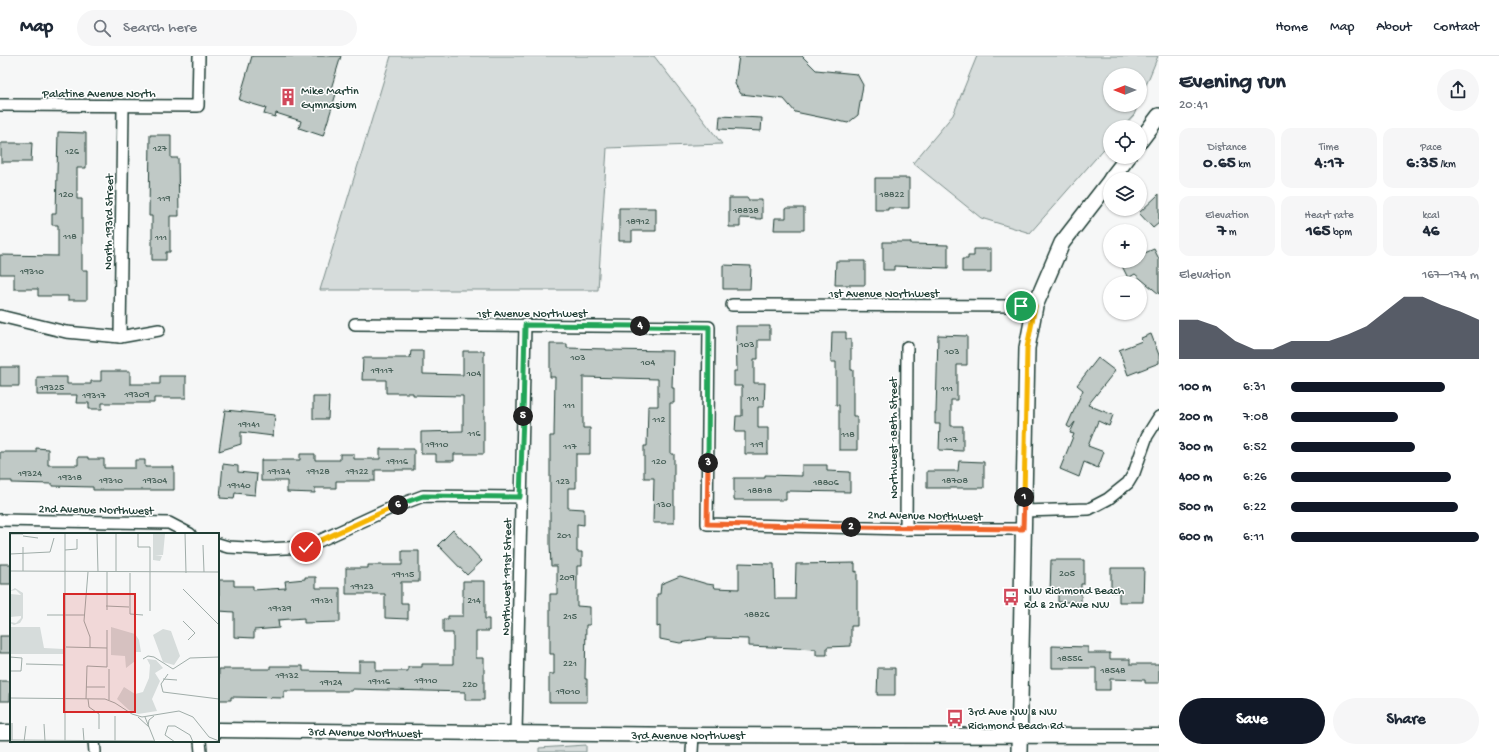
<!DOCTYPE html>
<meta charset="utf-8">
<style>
:root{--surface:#fff;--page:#f6f6f7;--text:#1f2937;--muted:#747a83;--line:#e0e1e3;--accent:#111827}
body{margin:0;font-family:"Gochi Hand",sans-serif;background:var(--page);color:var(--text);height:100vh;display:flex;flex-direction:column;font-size:15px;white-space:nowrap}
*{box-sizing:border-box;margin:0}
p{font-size:13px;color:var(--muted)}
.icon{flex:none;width:22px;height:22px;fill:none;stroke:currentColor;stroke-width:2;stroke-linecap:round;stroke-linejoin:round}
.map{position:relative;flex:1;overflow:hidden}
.sheet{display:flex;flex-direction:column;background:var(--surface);width:340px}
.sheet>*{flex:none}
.needle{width:26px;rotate:270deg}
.controls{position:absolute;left:1103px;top:12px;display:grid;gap:8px}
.controls a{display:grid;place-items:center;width:44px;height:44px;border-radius:50%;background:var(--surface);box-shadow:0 1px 3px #0004;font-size:20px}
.pin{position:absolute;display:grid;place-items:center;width:34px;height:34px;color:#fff;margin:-17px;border:2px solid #fff;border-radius:50%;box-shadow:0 1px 4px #0007}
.km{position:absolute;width:20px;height:20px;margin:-10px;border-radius:50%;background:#222;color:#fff;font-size:11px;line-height:20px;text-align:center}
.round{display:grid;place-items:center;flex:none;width:42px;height:42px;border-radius:21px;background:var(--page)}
.head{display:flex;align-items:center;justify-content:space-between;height:68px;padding:0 20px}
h1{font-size:22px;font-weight:800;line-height:30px}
.metrics{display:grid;grid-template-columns:repeat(3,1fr);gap:6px;height:68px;padding:4px 20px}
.metrics div{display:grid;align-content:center;border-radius:10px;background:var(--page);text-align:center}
.metrics b{font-size:17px;font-weight:800}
.metrics small{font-size:11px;font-weight:400}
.metrics p{font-size:11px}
.chart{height:112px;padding:8px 20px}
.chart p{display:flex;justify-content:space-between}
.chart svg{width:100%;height:72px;margin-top:4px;fill:var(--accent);opacity:.7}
.button{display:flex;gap:8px;margin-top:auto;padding:8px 20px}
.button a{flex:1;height:46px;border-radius:24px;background:var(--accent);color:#fff;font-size:16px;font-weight:800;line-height:46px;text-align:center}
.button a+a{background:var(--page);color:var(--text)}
ul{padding:0 20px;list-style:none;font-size:13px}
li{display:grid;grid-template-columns:64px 48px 1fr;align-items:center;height:30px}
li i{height:10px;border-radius:5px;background:var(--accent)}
header{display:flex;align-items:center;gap:24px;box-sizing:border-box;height:56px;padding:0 20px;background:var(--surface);border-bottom:1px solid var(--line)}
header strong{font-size:19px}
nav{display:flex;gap:22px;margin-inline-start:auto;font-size:14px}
.search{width:280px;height:36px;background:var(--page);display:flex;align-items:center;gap:10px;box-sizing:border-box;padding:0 14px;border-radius:22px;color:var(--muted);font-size:15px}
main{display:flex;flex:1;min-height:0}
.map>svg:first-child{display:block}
</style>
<header>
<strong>Map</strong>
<div class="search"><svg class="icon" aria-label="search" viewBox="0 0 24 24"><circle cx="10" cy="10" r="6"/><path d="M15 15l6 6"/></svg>Search here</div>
<nav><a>Home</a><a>Map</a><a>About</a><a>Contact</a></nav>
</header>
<main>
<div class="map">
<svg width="1159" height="696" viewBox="0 0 1159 696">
<rect width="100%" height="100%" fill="#f6f7f7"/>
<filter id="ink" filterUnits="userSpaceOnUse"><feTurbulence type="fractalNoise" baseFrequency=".025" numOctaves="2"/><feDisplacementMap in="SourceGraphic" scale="8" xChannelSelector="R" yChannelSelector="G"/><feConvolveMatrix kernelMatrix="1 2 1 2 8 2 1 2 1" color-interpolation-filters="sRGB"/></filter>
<g filter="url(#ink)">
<g fill="#d6dcdb" stroke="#7a8c88">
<path d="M391 0H654L722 88 607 92 598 234H320Z"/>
<path d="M977 0H1158L1140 44V19H1110V49H1138L1134 59 1123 71H1110V86L1030 177 981 162 913 107 953 59Z"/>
<path d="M586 689V696H539V692Z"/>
</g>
<g fill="#c0c9c6" stroke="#1f3d34">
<path d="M252 0H341L330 36 336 38 323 80 299 72 301 65 276 57 275 61 264 58 266 52 239 44Z"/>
<path d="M739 0H802L816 14 857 18 863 29 858 59 848 67 795 56 784 43 741 38 735 28Z"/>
<path d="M720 60 762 62 761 75 719 73Z"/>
<path d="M58 76 86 77V112H77V143H82V214H87V244H68V240H38V233H14V218H0V199L58 200V169H52V158H56Z"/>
<path d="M150 79H171V102H178L179 160H170V196H166V204H152V160H149Z"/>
<path d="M1 87H32L31 106H1Z"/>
<path d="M875 122H909V152H888V154H875Z"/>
<path d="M1159 138V167L1153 172 1139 157Z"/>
<path d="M729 142H748V144H762V163L740 162V171H729Z"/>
<path d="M619 152H656V175H632V185H619Z"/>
<path d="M786 152H804V174H774L775 162H786Z"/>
<path d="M883 186H911V188L948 189V212L894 210V214H883Z"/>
<path d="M974 193H991V216H962V203H968V200H974Z"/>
<path d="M1154 193 1159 203V238L1135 218 1128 222 1122 210 1126 208 1125 205H1140V199Z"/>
<path d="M836 205H865V229H835Z"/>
<path d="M723 209 751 210 750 233H723Z"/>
<path d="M736 270H770V284H758V303H754V327H765L764 351H758V372H768V398H745V376H735L736 360H742V330H734V315H737Z"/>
<path d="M832 276H846V283H851V314H853V360H857V394H839V349H836V306H831Z"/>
<path d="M1151 278 1159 299V307L1128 319 1119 294 1142 285 1141 282Z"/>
<path d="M938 279 967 280V309H957V344H951V370H963V395L939 394 940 368H935V357H936Z"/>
<path d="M550 288H567V292L606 293V294L673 295 672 332H674V347H670V380H671V398H674V467H653L654 422H644V390H647L648 350H658V323L583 321V372H590V398H576V432H568V452L584 453V469L577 468V496H582V510H577V550L590 551V569H586L585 623H587V646H549V618H554V598H550V538H557V510H551L550 488V380H554L555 321H550Z"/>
<path d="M411 295H423V318L463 319V295H484V398H454V405H436V398H421V376L463 375V340L413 339V337H386V324H362L363 302H410Z"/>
<path d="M1098 302 1115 315 1088 349 1113 359 1109 370 1098 365 1088 390 1104 396 1098 412 1084 406 1079 421 1060 413 1074 378 1070 377 1075 366 1070 372 1067 370 1083 334 1077 329Z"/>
<rect x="0" y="311" width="19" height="19"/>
<path d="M101 315H130V328H160V320H186V342H154V347H102V353H89V347H76L77 339H37V321H67V328H91V325H101Z"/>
<path d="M313 341H329L328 363H313Z"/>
<path d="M225 354 275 359 273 380 241 376V388L219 395Z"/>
<path d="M36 392 48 393V409H78V401H88V403H104V412H135V404H145V411H174V434H93V431L52 430V428L12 427V425H0V396H36Z"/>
<path d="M380 393H414V414H375V425H336V432H315V437L287 436V425H261V404H300V398H315V404H340V398H354V403H380Z"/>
<path d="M959 405 984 406V432H927V415H958Z"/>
<path d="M223 408 238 410V416L257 418 255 439 235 437 234 443 220 442Z"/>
<path d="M802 409H827V415L850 416V436L786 435V444H734V422H765V419L802 420Z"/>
<path d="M453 474 482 505 467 519 438 489Z"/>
<path d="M402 495H419V526H401V547H408V563L385 562V538H346V512H368V509H402Z"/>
<path d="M1051 504H1084V528H1081V546H1058V537H1050Z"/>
<path d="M739 507 774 508 775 543H795L796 508 855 507V516L857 515V570H851V590L827 591V599H816V593L749 590V583L709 582 680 587 660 583V570L657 571V538H660L661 528 680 520 707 528 714 529 715 532 739 533Z"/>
<rect x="0" y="508" width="11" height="20"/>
<path d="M1111 512H1144L1143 546H1119V536H1111Z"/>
<path d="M305 521H316V532H340V566L304 567V562L278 564 279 572 254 574V582L234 581V556L219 555V524H234V530H253V534L286 532 285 525 305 523Z"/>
<path d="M463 525H485V563H489V575H476V602H484V644H465V636L352 633V635H284V642L231 641V644H219V613H270V610H303V615L359 616V605H376V615H408V611H422V608H453V577H443V563H448V560H463Z"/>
<rect x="0" y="580" width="11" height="17"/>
<path d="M1052 590 1088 591V597H1110V603H1130V608H1159V627H1145V624L1110 623V634H1096V612H1052Z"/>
<path d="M878 612H895V639H877Z"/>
<path d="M0 625H11L10 645H0Z"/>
</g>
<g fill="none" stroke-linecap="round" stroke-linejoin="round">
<g stroke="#1f3d34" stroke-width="14">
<g id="minor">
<path d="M0 49 198 50 199 0"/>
<path d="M732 249 1035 250"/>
<path d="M0 260 66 276 120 281 159 274"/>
<path d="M355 268 709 271 707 468 906 473H1023"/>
<path d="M120 281 123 51"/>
<path d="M1023 455 1089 453 1108 443 1128 427 1134 417 1147 380 1159 361"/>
<path d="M0 464 169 467 190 478"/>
<path d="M906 473 907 291"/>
<path d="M218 488 228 491 265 493 306 491 391 452 423 440 520 441"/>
<path d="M516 677 525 269"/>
<path d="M94 685 95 696"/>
<path d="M200 685 201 696"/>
<path d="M692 696 693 679"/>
</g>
</g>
<g stroke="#1f3d34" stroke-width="17">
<g id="tertiary">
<path d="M218 674 693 679 1159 680"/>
<path d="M0 676H11"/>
</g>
</g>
<g stroke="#1f3d34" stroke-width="18">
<g id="secondary">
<path d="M1140 85 1159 60"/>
<path d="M1111 123 1128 101"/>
<path d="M1019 696 1027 292 1035 250 1062 187 1110 125"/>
</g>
</g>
<use href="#minor" stroke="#fff" stroke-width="11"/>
<use href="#tertiary" stroke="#fff" stroke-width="14"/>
<use href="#secondary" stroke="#fff" stroke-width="15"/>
</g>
</g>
<g fill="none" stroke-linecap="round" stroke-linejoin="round" filter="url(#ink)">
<g stroke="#fff" stroke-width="8">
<path id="split-1" d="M1021 250H1035L1027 292 1024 441"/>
</g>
<g stroke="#fff" stroke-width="8">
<path id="split-2" d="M851 471 1023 473 1024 441"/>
</g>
<g stroke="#fff" stroke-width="8">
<path id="split-3" d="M708 407 707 468 851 471"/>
</g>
<g stroke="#fff" stroke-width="8">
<path id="split-4" d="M640 270 709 271 708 407"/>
</g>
<g stroke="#fff" stroke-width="8">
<path id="split-5" d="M523 360 525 269 640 270"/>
</g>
<g stroke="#fff" stroke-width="8">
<path id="split-6" d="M398 449 423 440 520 441 523 360"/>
</g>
<g stroke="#fff" stroke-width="8">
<path id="split-7" d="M306 491 398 449"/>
</g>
<use href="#split-1" stroke="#f5b400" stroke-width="5"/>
<use href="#split-2" stroke="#f0652b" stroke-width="5"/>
<use href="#split-3" stroke="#f0652b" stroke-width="5"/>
<use href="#split-4" stroke="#22a559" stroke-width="5"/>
<use href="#split-5" stroke="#22a559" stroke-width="5"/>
<use href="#split-6" stroke="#22a559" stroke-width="5"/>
<use href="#split-7" stroke="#f5b400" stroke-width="5"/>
</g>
<defs>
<g id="building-bare" transform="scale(1.38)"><path d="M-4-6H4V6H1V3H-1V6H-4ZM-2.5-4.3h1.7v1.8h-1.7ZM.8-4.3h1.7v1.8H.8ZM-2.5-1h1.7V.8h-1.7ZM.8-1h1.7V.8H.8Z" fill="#d1495b" stroke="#fff" stroke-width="2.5" paint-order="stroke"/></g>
<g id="bus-bare" transform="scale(1.38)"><path d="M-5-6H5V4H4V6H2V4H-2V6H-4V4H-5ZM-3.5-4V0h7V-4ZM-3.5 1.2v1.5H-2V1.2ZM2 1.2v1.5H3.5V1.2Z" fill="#d1495b" stroke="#fff" stroke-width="2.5" paint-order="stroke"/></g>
</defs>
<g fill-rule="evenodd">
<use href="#building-bare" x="288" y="41"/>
<use href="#bus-bare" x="1011" y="541"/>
<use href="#bus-bare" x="955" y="662"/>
</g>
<g text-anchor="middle" stroke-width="3" stroke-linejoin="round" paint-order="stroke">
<g font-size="10" fill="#476058">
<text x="160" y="95">127</text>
<text x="72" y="98">126</text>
<text x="66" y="141">120</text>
<text x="892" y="141">18822</text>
<text x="164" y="145">119</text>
<text x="746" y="157">18838</text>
<text x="638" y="168">18912</text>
<text x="70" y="183">118</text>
<text x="161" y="184">111</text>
<text x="32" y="218">19310</text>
<text x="747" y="291">103</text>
<text x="952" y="298">103</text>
<text x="578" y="304">103</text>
<text x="648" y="309">104</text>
<text x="382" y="317">19117</text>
<text x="474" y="320">104</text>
<text x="52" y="334">19325</text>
<text x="947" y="335">111</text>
<text x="137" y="341">19309</text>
<text x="94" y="342">19317</text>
<text x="753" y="345">111</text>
<text x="569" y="352">111</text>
<text x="659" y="366">112</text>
<text x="249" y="371">19141</text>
<text x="474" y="380">116</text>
<text x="848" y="381">118</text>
<text x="951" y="386">117</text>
<text x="437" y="391">19110</text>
<text x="757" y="391">119</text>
<text x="570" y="393">117</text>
<text x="397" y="408">19116</text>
<text x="659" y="408">120</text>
<text x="279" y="418">19134</text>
<text x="318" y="418">19128</text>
<text x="357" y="418">19122</text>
<text x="30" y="420">19324</text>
<text x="70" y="424">19318</text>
<text x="111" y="427">19310</text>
<text x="155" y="427">19304</text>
<text x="955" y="427">18708</text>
<text x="563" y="428">123</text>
<text x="826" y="429">18806</text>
<text x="239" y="432">19140</text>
<text x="760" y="437">18818</text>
<text x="664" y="451">130</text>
<text x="564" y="482">201</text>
<text x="1067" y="520">205</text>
<text x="403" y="521">19115</text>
<text x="567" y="524">209</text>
<text x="362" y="533">19123</text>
<text x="322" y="547">19131</text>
<text x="474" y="547">214</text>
<text x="280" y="555">19139</text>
<text x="757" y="561">18826</text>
<text x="570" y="563">215</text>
<text x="1070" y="605">18556</text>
<text x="570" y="610">221</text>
<text x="1113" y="617">18548</text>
<text x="287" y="622">19132</text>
<text x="426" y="627">19110</text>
<text x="379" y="628">19116</text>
<text x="331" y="629">19124</text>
<text x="470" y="631">220</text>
<text x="568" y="638">19010</text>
</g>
<g font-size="12" fill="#1f3d34" stroke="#fff" text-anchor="start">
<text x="301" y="38">Mike Martin<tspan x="301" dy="14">Gymnasium</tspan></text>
<text x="1024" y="538">NW Richmond Beach<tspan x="1024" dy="14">Rd &amp; 2nd Ave NW</tspan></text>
<text x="968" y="659">3rd Ave NW &amp; NW<tspan x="968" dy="14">Richmond Beach Rd</tspan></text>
</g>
<g font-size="12" fill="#1f3d34" stroke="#fff">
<text x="99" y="41">Palatine Avenue North</text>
<text transform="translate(108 166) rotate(-89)" y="4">North 193rd Street</text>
<text x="884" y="241">1st Avenue Northwest</text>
<text x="532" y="261">1st Avenue Northwest</text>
<text transform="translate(893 382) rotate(-90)" y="4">Northwest 188th Street</text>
<text transform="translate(96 453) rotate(1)" y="4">2nd Avenue Northwest</text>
<text transform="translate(925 459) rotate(1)" y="4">2nd Avenue Northwest</text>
<text transform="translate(506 521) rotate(-89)" y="4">Northwest 191st Street</text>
<text transform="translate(365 676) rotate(1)" y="4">3rd Avenue Northwest</text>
<text x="688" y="683">3rd Avenue Northwest</text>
</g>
</g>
<g transform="translate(10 477)">
<rect width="209" height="209" fill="#f6f7f7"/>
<path d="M143 1H155L153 22H145L152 23 150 28 143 27ZM5 55 13 60V85L10 90 4 92 0 90V89L6 90 11 85V83L0 84V61L11 62 6 57 0 58ZM0 94H30L34 115 54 116V121H0ZM101 94 125 101 129 107 131 119H126L125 128 116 135 115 123 101 122ZM153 96 161 98 170 123 164 132 153 129 143 102ZM137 126 146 127 153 135 145 140 150 148 142 166 147 178 128 181 119 177 107 166 114 154 125 161 133 159 139 145 140 132Z" fill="#d6dcdb"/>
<path fill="none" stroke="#a0ada9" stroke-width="1" d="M55 0V209M87 0 88 39M106 0V39M128 0V14H140V78M175 0 176 40M0 1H13M13 3 28 5M193 12 194 39M55 17 67 16V6M0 21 40 19 44 5M0 38 209 39M13 38V14M78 39 74 88 80 104V114M120 40V81L133 82M173 56 209 92M96 73 119 74M97 77V39M37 82H75M173 88 185 100 178 107M56 114 97 115M0 124 12 125 11 138H0M133 126 138 123 144 124 163 136 180 125 209 124M16 131 55 132M158 141 151 151 153 159 209 166M153 146 167 147M76 154H95M0 165 95 166 105 170 122 181 132 184 169 178 183 184 199 204 209 208M76 166 77 133 97 134V97M78 166 79 174 89 181V196M99 167V136M128 184 139 194M135 184 145 209M34 191 35 208M138 193 139 187 144 183M73 195 74 208M0 207 145 208M2 207V190M105 208V183M14 209 16 193M165 209 155 202 158 193H165L180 202 183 209"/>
<path fill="#d62828" fill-opacity="0.15" stroke="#d62828" stroke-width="2" d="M54 61H125V179H54Z"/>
<rect width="209" height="209" fill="none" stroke="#1f3d34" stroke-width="2"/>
</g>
</svg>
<div class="controls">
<a><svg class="needle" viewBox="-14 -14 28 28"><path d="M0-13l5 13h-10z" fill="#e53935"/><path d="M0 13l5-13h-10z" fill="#747a83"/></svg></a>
<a><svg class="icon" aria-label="locate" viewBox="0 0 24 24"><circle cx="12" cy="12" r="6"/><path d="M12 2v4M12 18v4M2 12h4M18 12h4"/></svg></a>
<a><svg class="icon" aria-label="layers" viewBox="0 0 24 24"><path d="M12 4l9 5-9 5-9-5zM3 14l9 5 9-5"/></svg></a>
<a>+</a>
<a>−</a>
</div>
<div class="pin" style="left:1021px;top:250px;background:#1e9e55"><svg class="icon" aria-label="arrive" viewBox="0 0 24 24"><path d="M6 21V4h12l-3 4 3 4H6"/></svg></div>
<div class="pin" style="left:306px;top:491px;background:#d93025"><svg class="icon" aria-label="check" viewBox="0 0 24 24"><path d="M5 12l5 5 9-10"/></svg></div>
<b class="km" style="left:1024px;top:441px">1</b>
<b class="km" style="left:851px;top:471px">2</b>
<b class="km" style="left:708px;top:407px">3</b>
<b class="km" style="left:640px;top:270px">4</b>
<b class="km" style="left:523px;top:360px">5</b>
<b class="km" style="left:398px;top:449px">6</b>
</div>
<section class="sheet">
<div class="head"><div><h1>Evening run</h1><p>20:41</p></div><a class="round"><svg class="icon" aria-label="share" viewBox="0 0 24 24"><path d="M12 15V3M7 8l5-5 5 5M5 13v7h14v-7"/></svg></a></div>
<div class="metrics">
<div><p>Distance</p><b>0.65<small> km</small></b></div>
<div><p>Time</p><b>4:17</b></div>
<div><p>Pace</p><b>6:35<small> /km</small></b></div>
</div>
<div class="metrics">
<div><p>Elevation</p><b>7<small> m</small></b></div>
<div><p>Heart rate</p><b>165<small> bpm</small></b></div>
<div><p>kcal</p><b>46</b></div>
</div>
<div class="chart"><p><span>Elevation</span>167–174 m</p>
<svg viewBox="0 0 160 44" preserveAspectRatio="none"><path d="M0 44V20L10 20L20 24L30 33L40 38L50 38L60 33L70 33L80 33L90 29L100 24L110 15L120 6L130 6L140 11L150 15L160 20V44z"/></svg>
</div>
<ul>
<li><b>100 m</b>6:31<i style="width:82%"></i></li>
<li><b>200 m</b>7:08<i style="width:57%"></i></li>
<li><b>300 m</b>6:52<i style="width:66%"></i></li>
<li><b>400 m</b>6:26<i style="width:85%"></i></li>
<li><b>500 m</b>6:22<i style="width:89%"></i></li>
<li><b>600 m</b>6:11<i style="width:100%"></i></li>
</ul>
<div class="button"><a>Save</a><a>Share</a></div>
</section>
</main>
